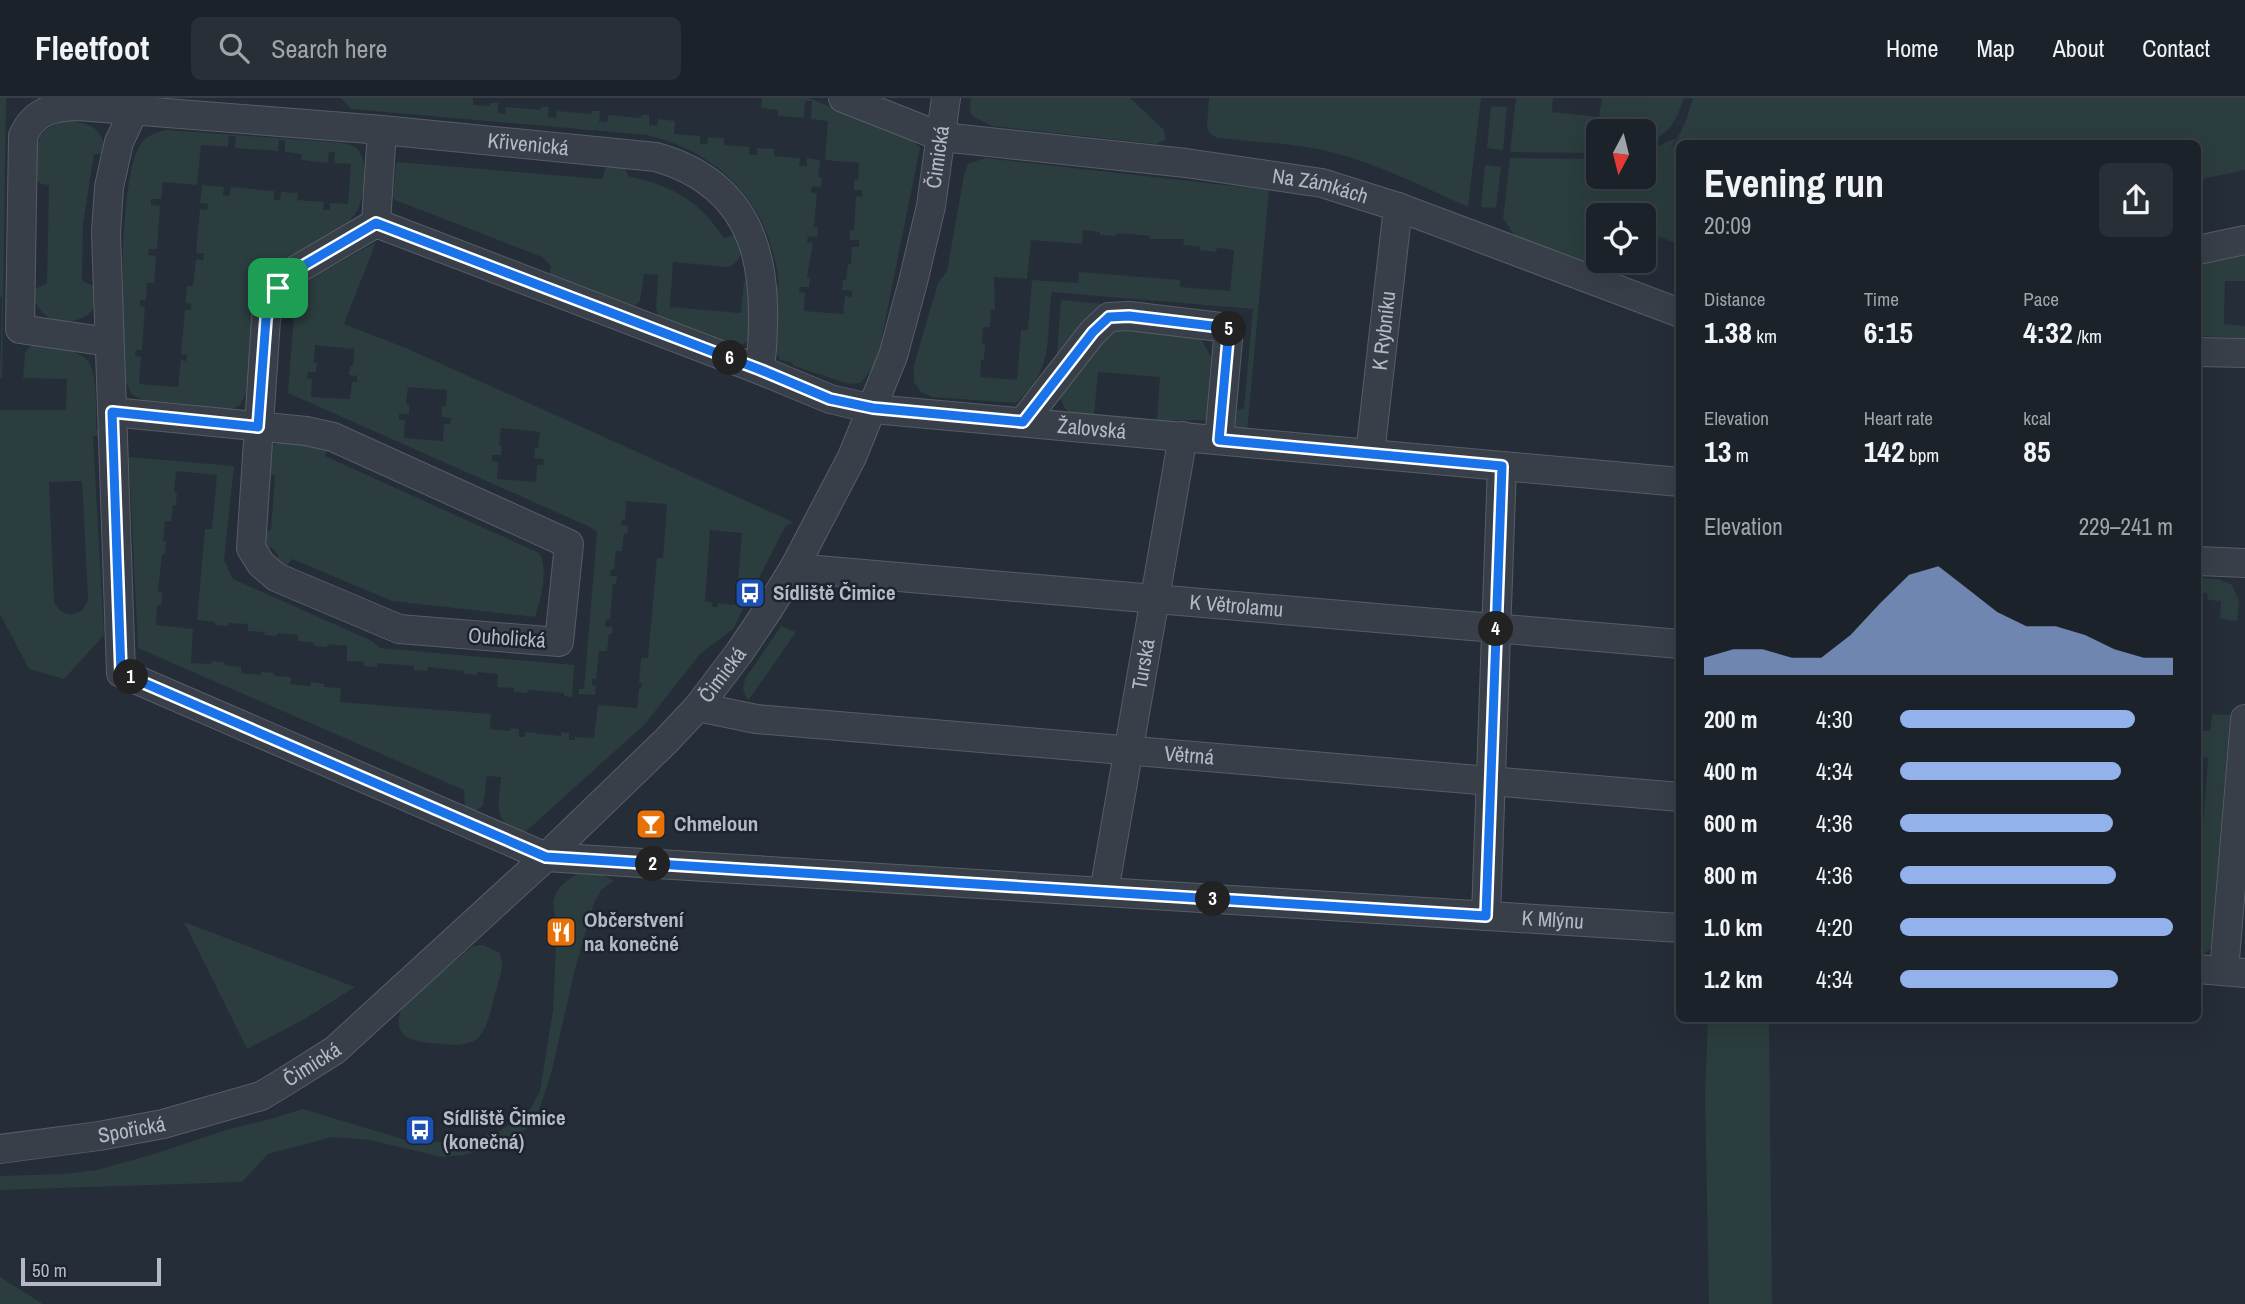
<!DOCTYPE html>
<meta charset="utf-8">
<style>
:root{--surface:#1c222a;--page:#292f36;--text:#f1f3f6;--muted:#a0a4a8;--line:#3a3f47;--accent:#93b1eb}
body{margin:0;font-family:"Archivo Narrow",sans-serif;background:var(--page);color:var(--text);height:100vh;display:flex;flex-direction:column;font-size:26px;white-space:nowrap}
*{box-sizing:border-box;margin:0}
p{font-size:23px;color:var(--muted)}
.icon{flex:none;width:38px;height:38px;fill:none;stroke:currentColor;stroke-width:2;stroke-linecap:round;stroke-linejoin:round}
.map{position:relative;flex:1;overflow:hidden}
.details{position:absolute;left:1676px;top:42px;width:525px;height:882px;display:flex;flex-direction:column;background:var(--surface);border-radius:10px;box-shadow:0 7px 28px #0002,0 0 0 2px var(--line)}
.details>*{flex:none}
.needle{width:46px;rotate:187deg}
.tools{position:absolute;left:1586px;top:21px;display:grid;gap:14px}
.tools a{display:grid;place-items:center;width:70px;height:70px;border-radius:10px;background:var(--surface);box-shadow:0 7px 28px #0002,0 0 0 2px var(--line);font-size:35px}
.scale{position:absolute;left:21px;bottom:18px;width:140px;box-sizing:border-box;padding-left:7px;border:4px solid #b4bac5;border-top:0;font-size:19px;line-height:24px;white-space:nowrap;color:#b4bac5;-webkit-text-stroke:5px #1e242e;paint-order:stroke}
.pin{position:absolute;display:grid;place-items:center;width:60px;height:60px;color:#fff;margin:-30px;border-radius:14px;box-shadow:0 4px 10px #0006}
.km{position:absolute;width:35px;height:35px;margin:-18px;border-radius:50%;background:#222;color:#fff;font-size:19px;line-height:35px;text-align:center}
.round{display:grid;place-items:center;flex:none;width:74px;height:74px;border-radius:10px;background:var(--page)}
.summary{display:flex;align-items:center;justify-content:space-between;height:119px;padding:0 28px}
h1{font-size:38px;font-weight:800;line-height:52px}
.metrics{display:grid;grid-template-columns:repeat(3,1fr);gap:10px;height:119px;padding:7px 28px}
.metrics div{display:grid;align-content:center}
.metrics b{font-size:30px;font-weight:800}
.metrics small{font-size:19px;font-weight:400}
.metrics p{font-size:19px}
.chart{height:196px;padding:14px 28px}
.chart p{display:flex;justify-content:space-between}
.chart svg{width:100%;height:126px;margin-top:7px;fill:var(--accent);opacity:.7}
ul{padding:0 28px;list-style:none;font-size:23px}
li{display:grid;grid-template-columns:112px 84px 1fr;align-items:center;height:52px}
li i{height:18px;border-radius:9px;background:var(--accent)}
header{display:flex;align-items:center;gap:42px;box-sizing:border-box;height:98px;padding:0 35px;background:var(--surface);border-bottom:2px solid var(--line)}
header strong{font-size:33px}
nav{display:flex;gap:38px;margin-inline-start:auto;font-size:24px}
.search{width:490px;height:63px;background:var(--page);display:flex;align-items:center;gap:18px;box-sizing:border-box;padding:0 24px;border-radius:10px;color:var(--muted);font-size:26px}
.map>svg:first-child{display:block}
</style>
<header>
<strong>Fleetfoot</strong>
<div class="search"><svg class="icon" aria-label="search" viewBox="0 0 24 24"><circle cx="10" cy="10" r="6"/><path d="M15 15l6 6"/></svg>Search here</div>
<nav><a>Home</a><a>Map</a><a>About</a><a>Contact</a></nav>
</header>
<div class="map">
<svg width="2245" height="1206" viewBox="0 0 2245 1206">
<rect width="100%" height="100%" fill="#252d38"/>
<g fill="#2b3d3e" fill-rule="evenodd">
<path d="M0 0H6L2 280H0L2 199H0Z"/>
<path d="M341 0H473V7L490 8V5H498V15L505 16 506 9 540 12 541 9H549L548 19 556 20 557 13 591 16 592 13H600L599 24H607L608 17 641 20 642 17H649V27L657 28 658 21 675 23 674 36 700 38V46H707L708 39 724 40V47L749 49V57H757V50L774 51V58L800 60 799 68H807V60L820 62 818 79H822L821 89 812 88 811 94 817 95 814 129H818L817 139 808 138 807 144 813 145 807 179H810L809 189H800L799 194 805 195 804 213 843 216 845 198 852 199V193L842 192 843 182H846L848 166H851L852 149H859V142H850V133L854 132 856 98 862 99V92H854V82H858L859 65 825 62 828 23 811 21 812 3H805L804 20 778 18V12L761 10 762 0H808L893 33 901 31 920 50 877 263 861 285 849 286 794 268 791 264 780 262 775 251V193L779 186C770 106 723 56 647 37L351 11Z"/>
<path d="M971 0H1130L1164 32 1166 41 1156 46 992 28 972 18 970 12Z"/>
<path d="M1209 0H1481L1468 109C1424 89 1378 66 1331 54 1294 45 1255 44 1217 40L1209 35 1207 26Z"/>
<path d="M1516 0H1553L1552 14 1599 19 1602 0H1684C1675 27 1669 35 1643 48V33H1598V55L1510 54Z"/>
<path d="M1693 0H2245V72L2198 82V46H1680V147L1650 135 1643 152V117H1598V163H1627L1619 178 1516 140 1503 120 1510 60 1598 61V79H1643V55L1676 40 1669 56 1686 23Z"/>
<path d="M1491 8 1507 9 1503 52 1487 50Z"/>
<path d="M67 23C86 25 98 26 104 46L101 56H94L83 126 82 183 94 188C95 194 97 200 95 206 91 222 64 228 51 221 42 216 36 207 33 199L35 191 47 185 49 87 41 86 36 81C36 51 32 30 67 23Z"/>
<path d="M168 32 344 45C350 47 356 48 359 53 368 66 364 97 358 111 354 119 349 120 348 130L269 178 257 197 254 210 248 291 240 307 226 314 205 313 196 307 144 302 132 297 126 284C124 222 119 161 127 99 129 84 131 65 138 51 143 39 156 33 168 32ZM229 38H236L235 50 278 53 279 42H285V54L302 56 301 62 328 65 329 54H335L334 65 351 66 348 106 330 105V112H323L324 104 297 102 298 95 281 94 280 102H274V93L231 89 229 98 223 97 224 89 202 87 200 105 208 106 207 112 200 111 196 155H204L203 162 196 161 193 188H187L185 205 191 206V212H185L181 256 187 257 186 263 181 262 178 289 139 286 141 259 135 258 136 252H142L145 209 140 208V202H146L147 185H154L156 158 148 157 149 151H157L160 108 151 107V101H161L163 84 197 87 201 47 228 49Z"/>
<path d="M985 60 1269 92 1247 335 1237 334 1229 326 1232 314 1244 310 1253 211 1052 194C1045 241 1056 269 1016 305L932 299 921 294 914 284V267L938 185 947 173 964 77 968 66ZM1083 132 1100 134V137L1116 138 1117 135 1150 138V141H1184L1183 147 1200 149V152L1216 154 1217 150 1234 152 1230 193 1180 189V182L1079 174 1078 185 1032 182 1028 232H1021L1017 282 980 279 981 262H984L985 246 982 245 983 229H990L991 212H995L994 179 1027 181 1031 142 1082 146Z"/>
<path d="M609 62 624 68 628 78C672 88 698 101 724 140L734 137 742 154C739 162 736 166 727 169L673 164 670 209 741 215 744 183 748 184 751 238 747 244 734 250 659 221 656 210 658 177 644 176 640 203 630 212 549 178 551 168 542 159 395 102 393 99 396 66 398 64 602 81Z"/>
<path d="M1485 67 1501 69 1496 110 1481 109Z"/>
<path d="M376 144 344 226 406 250 793 424 785 429 733 531 700 556 645 626 522 737C493 723 498 708 501 679L487 678 483 708 475 713 465 708 464 692 138 550 129 359 234 368 224 462 233 481 372 543 380 550 574 567 572 599 564 598V595L528 592 527 595 514 594V590L497 589 498 576 478 574 477 577 464 576V573L428 569 427 573 414 572V568L377 565V569L364 568V564L347 563V548L328 546 327 549 314 548V545L298 543V537L278 535 277 538 265 537 264 534 248 533V526L228 525V528L215 527V524L197 522 205 431H212L217 377 176 373 174 394 177 395 176 407H173L171 423H165L163 443H166L165 456 162 457 158 493 162 494 161 507H157L156 527 193 531 191 565 211 566 212 563 224 564 225 567 241 569V575L261 577V574L274 575V578L291 579 290 586 310 588 311 584 324 586V589L341 590 340 604 491 616 490 631 510 633 511 630 519 631V639H525V634L561 638V634L569 635V642H575V639L594 640 598 607 637 610 639 591H641L642 585H639L641 560H648L657 460H663L667 406 626 403 625 422H622L621 427 628 428 627 436H624L622 453H616L614 471 611 472 610 478H617L616 486H613L610 521 606 522 605 528 613 529 612 536H609L607 553H599L596 581H592V587L596 588 595 597 579 596V591H584L597 434 590 429 288 295 296 189ZM315 247 354 251 353 268H350L349 277 357 278V284H352L350 301 311 299 312 281 307 280 308 274H316L317 265H314ZM408 289 447 292 446 308 442 309V319L451 320 450 326H444L443 343 404 340 405 322H399V316H409V307L406 306ZM501 330 540 334 538 350H535L534 360 544 361 543 367H537L536 384 497 381 498 364 492 363V357H501L502 348 499 347ZM710 432 742 435 736 507 718 505 717 509H712V505L705 503Z"/>
<path d="M2245 156V183H2225L2224 226 2245 228V240L2198 238V166Z"/>
<path d="M1061 202 1123 208 1056 270Z"/>
<path d="M1120 227 1190 238 1202 242 1211 259 1206 322 1157 323 1160 279 1098 274 1094 317C1075 316 1066 320 1060 298L1104 232Z"/>
<path d="M33 245C49 248 73 250 86 261 98 271 96 315 96 331L103 337 93 338 104 537 64 581 29 571 0 516V312H66L67 281 23 280 25 255ZM82 383 88 501C83 520 61 522 54 503L49 384Z"/>
<path d="M278 344 329 346 325 358 539 455C549 470 541 502 535 519L392 503 292 461 286 468 273 464 279 458 271 449 264 455 266 433 271 432 275 378 263 373 269 350Z"/>
<path d="M2198 480 2219 481 2232 487 2239 503 2237 523 2220 521 2221 503 2208 502 2207 495H2198Z"/>
<path d="M781 528 796 534 748 603 743 591 745 581Z"/>
<path d="M2212 616 2230 617 2211 850 2200 859H2198V795L2208 660 2198 659V633H2210Z"/>
<path d="M577 776 602 777 614 783 601 792 594 805 575 871 552 972 536 1022 511 1044 463 1057 441 1059 370 1042 332 1039 268 1056 242 1084 0 1092V1078L64 1076 97 1072 154 1056 229 1031 267 1022 303 1011 406 1042 460 1045 500 1033 530 1012 540 993 553 912 556 846H566V822L556 821C549 798 557 788 577 776Z"/>
<path d="M184 824 355 889 303 922 247 951Z"/>
<path d="M483 847 500 855C505 870 499 881 495 896 491 910 488 931 477 941 468 948 451 947 440 946 413 944 388 940 403 907L473 848Z"/>
<path d="M1708 921H1769L1772 1206H1709L1705 995Z"/>
<path d="M0 1179 43 1206H0Z"/>
</g>
<g fill="none" stroke-linecap="round" stroke-linejoin="round">
<g stroke="#575d67" stroke-width="30">
<g id="minor">
<path id="s1" d="M140 0 119 44 109 89 106 135 121 575 546 759 1680 830"/>
<path id="s2" d="M843 0 942 39 1186 65 1322 85 1398 109 1680 215"/>
<path d="M376 125 382 32"/>
<path d="M2198 152 2245 142"/>
<path id="s3" d="M109 244 20 231 23 38C34 13 52 9 78 8L382 32 656 59C762 89 770 177 760 272"/>
<path d="M2198 254 2245 255"/>
<path id="s4" d="M112 314 306 333 333 339 569 446 559 544 399 531 276 479 261 466 251 450 266 221 272 199 284 179 376 125 760 272 830 301 873 311 1680 384"/>
<path d="M1023 324 1092 235 1109 219 1129 218 1229 230 1219 342"/>
<path id="s5" d="M1370 356 1398 109"/>
<path d="M2198 463 2245 465"/>
<path id="s6" d="M794 470 1680 546"/>
<path id="s7" d="M698 609 756 621 1680 699"/>
<path id="s8" d="M1104 794 1183 338"/>
<path d="M1486 818 1502 368"/>
<path d="M2198 871 2245 875"/>
<path d="M2224 873 2245 621"/>
<path id="s9" d="M0 1051 99 1038 163 1026 261 998 281 986 335 952 546 759 666 643 698 609 739 555 768 512 794 470 852 359 893 258 913 184 931 108 946 0"/>
</g>
</g>
<use href="#minor" stroke="#393f49" stroke-width="28"/>
</g>
<g fill="none" stroke-linecap="round" stroke-linejoin="round">
<g stroke="#fff" stroke-width="14">
<path id="route" d="M376 125 761 272 830 301 873 310 1023 324 1093 234 1109 219 1129 218 1229 230 1219 342 1502 368 1486 818 546 759 121 575 112 314 258 329 266 221 272 199 284 179Z"/>
</g>
<use href="#route" stroke="#1a73e8" stroke-width="9"/>
</g>
<defs>
<g id="bus-square" transform="scale(1.575)"><rect x="-9" y="-9" width="18" height="18" rx="4" fill="#1a4fb4" stroke="#1e242e"/><path d="M-5-6H5V4H4V6H2V4H-2V6H-4V4H-5ZM-3.5-4V0h7V-4ZM-3.5 1.2v1.5H-2V1.2ZM2 1.2v1.5H3.5V1.2Z" fill="#fff"/></g>
<g id="bar-square" transform="scale(1.575)"><rect x="-9" y="-9" width="18" height="18" rx="4" fill="#e8710a" stroke="#1e242e"/><path d="M-6-5H6L.8 .8V4.5H3.5V6h-7V4.5H-.8V.8Z" fill="#fff"/></g>
<g id="restaurant-square" transform="scale(1.575)"><rect x="-9" y="-9" width="18" height="18" rx="4" fill="#e8710a" stroke="#1e242e"/><path d="M-5-6h1v4h1v-4h1v4h1v-4h1v5L-1.5 .5V6h-2V.5L-5-1ZM5-6V6H3V1.5H1.5Q1.5-4 5-6Z" fill="#fff"/></g>
</defs>
<g fill-rule="evenodd">
<use href="#bus-square" x="750" y="495"/>
<use href="#bar-square" x="651" y="726"/>
<use href="#restaurant-square" x="561" y="834"/>
<use href="#bus-square" x="420" y="1032"/>
</g>
<g text-anchor="middle" stroke-width="5" stroke-linejoin="round" paint-order="stroke">
<g font-size="21" fill="#b4bac5" stroke="#1e242e">
<text dy="7" stroke="none"><textPath href="#s3" startOffset="802">Křivenická</textPath></text>
<text dy="7" stroke="none"><textPath href="#s9" startOffset="1461">Čimická</textPath></text>
<text dy="7" stroke="none"><textPath href="#s2" startOffset="488">Na Zámkách</textPath></text>
<text dy="7" stroke="none"><textPath href="#s5" startOffset="124">K Rybníku</textPath></text>
<text dy="7" stroke="none"><textPath href="#s4" startOffset="2046">Žalovská</textPath></text>
<text dy="7" stroke="none"><textPath href="#s6" startOffset="444">K Větrolamu</textPath></text>
<text transform="translate(507 540) rotate(4)" y="7">Ouholická</text>
<text dy="7" stroke="none"><textPath href="#s8" startOffset="231">Turská</textPath></text>
<text dy="7" stroke="none"><textPath href="#s9" startOffset="894">Čimická</textPath></text>
<text dy="7" stroke="none"><textPath href="#s7" startOffset="494">Větrná</textPath></text>
<text dy="7" stroke="none"><textPath href="#s1" startOffset="2053">K Mlýnu</textPath></text>
<text dy="7" stroke="none"><textPath href="#s9" startOffset="327">Čimická</textPath></text>
<text dy="7" stroke="none"><textPath href="#s9" startOffset="133">Spořická</textPath></text>
</g>
<g font-size="21" font-weight="bold" fill="#b4bac5" stroke="#1e242e" text-anchor="start">
<text x="773" y="502">Sídliště Čimice</text>
<text x="674" y="733">Chmeloun</text>
<text x="584" y="829">Občerstvení<tspan x="584" dy="24">na konečné</tspan></text>
<text x="443" y="1027">Sídliště Čimice<tspan x="443" dy="24">(konečná)</tspan></text>
</g>
</g>
</svg>
<div class="tools">
<a><svg class="needle" viewBox="-14 -14 28 28"><path d="M0-13l5 13h-10z" fill="#e53935"/><path d="M0 13l5-13h-10z" fill="#a0a4a8"/></svg></a>
<a><svg class="icon" aria-label="locate" viewBox="0 0 24 24"><circle cx="12" cy="12" r="6"/><path d="M12 2v4M12 18v4M2 12h4M18 12h4"/></svg></a>
</div>
<div class="scale">50 m</div>
<div class="pin" style="left:278px;top:190px;background:#1e9e55"><svg class="icon" aria-label="arrive" viewBox="0 0 24 24"><path d="M6 21V4h12l-3 4 3 4H6"/></svg></div>
<b class="km" style="left:131px;top:579px">1</b>
<b class="km" style="left:653px;top:766px">2</b>
<b class="km" style="left:1213px;top:801px">3</b>
<b class="km" style="left:1496px;top:531px">4</b>
<b class="km" style="left:1229px;top:231px">5</b>
<b class="km" style="left:730px;top:260px">6</b>
<section class="details">
<div class="summary"><div><h1>Evening run</h1><p>20:09</p></div><a class="round"><svg class="icon" aria-label="share" viewBox="0 0 24 24"><path d="M12 15V3M7 8l5-5 5 5M5 13v7h14v-7"/></svg></a></div>
<div class="metrics">
<div><p>Distance</p><b>1.38<small> km</small></b></div>
<div><p>Time</p><b>6:15</b></div>
<div><p>Pace</p><b>4:32<small> /km</small></b></div>
</div>
<div class="metrics">
<div><p>Elevation</p><b>13<small> m</small></b></div>
<div><p>Heart rate</p><b>142<small> bpm</small></b></div>
<div><p>kcal</p><b>85</b></div>
</div>
<div class="chart"><p><span>Elevation</span>229–241 m</p>
<svg viewBox="0 0 160 44" preserveAspectRatio="none"><path d="M0 44V38L10 35L20 35L30 38L40 38L50 30L60 19L70 9L80 6L90 14L100 22L110 27L120 27L130 30L140 35L150 38L160 38V44z"/></svg>
</div>
<ul>
<li><b>200 m</b>4:30<i style="width:86%"></i></li>
<li><b>400 m</b>4:34<i style="width:81%"></i></li>
<li><b>600 m</b>4:36<i style="width:78%"></i></li>
<li><b>800 m</b>4:36<i style="width:79%"></i></li>
<li><b>1.0 km</b>4:20<i style="width:100%"></i></li>
<li><b>1.2 km</b>4:34<i style="width:80%"></i></li>
</ul>
</section>
</div>
